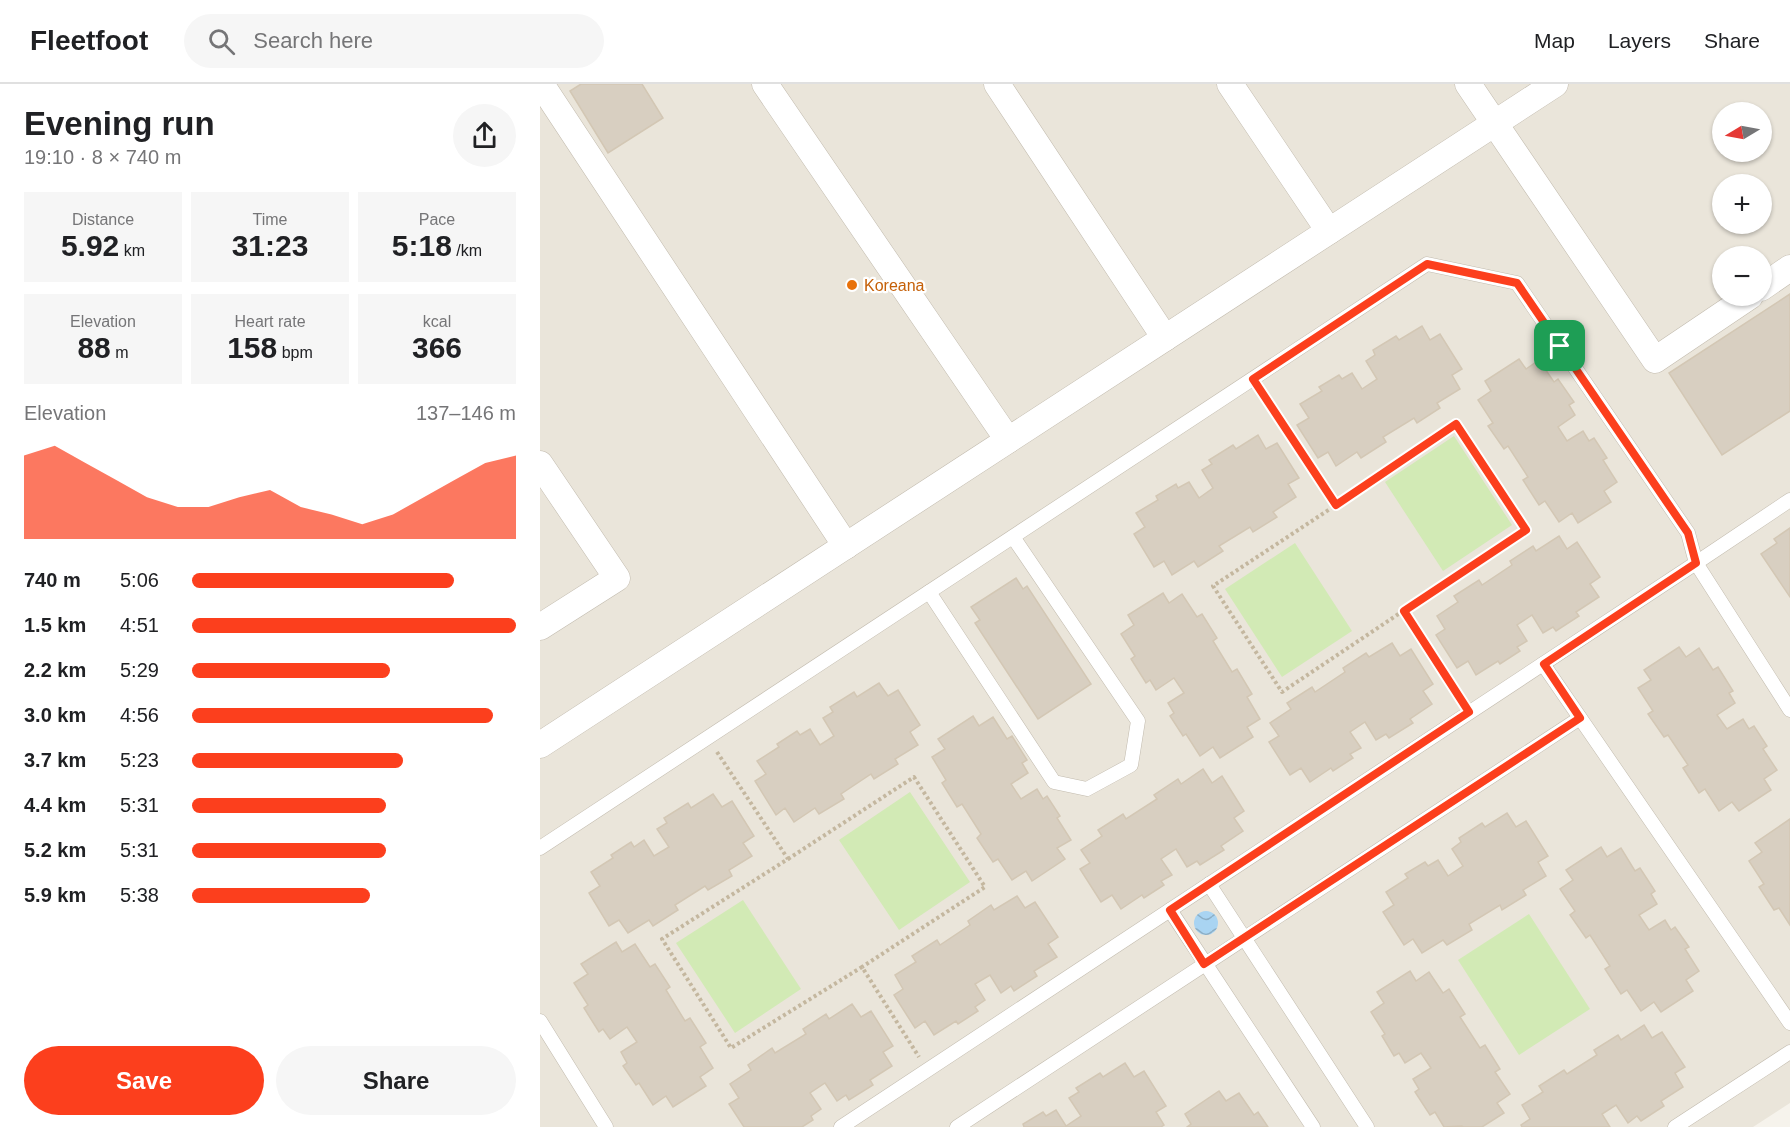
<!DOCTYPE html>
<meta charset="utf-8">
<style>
:root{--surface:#fff;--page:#f6f6f6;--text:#202124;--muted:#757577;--line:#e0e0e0;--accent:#fc3f1d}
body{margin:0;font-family:Arial,sans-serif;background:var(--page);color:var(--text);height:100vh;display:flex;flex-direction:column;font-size:22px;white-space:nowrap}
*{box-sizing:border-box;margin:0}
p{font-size:20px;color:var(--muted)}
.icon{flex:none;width:33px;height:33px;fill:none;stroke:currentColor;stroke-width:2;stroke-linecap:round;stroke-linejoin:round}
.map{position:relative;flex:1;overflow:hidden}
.drawer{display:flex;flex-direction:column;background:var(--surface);width:540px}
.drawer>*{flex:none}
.needle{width:39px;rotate:260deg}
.fabs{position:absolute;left:1172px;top:18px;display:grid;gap:12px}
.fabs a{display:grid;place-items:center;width:60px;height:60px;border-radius:50%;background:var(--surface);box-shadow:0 2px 4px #0004;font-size:30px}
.pin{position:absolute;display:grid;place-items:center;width:51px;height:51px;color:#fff;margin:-26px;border-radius:12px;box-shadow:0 3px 9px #0006}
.round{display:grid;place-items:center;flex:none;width:63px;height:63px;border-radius:32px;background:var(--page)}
.head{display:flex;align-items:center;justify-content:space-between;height:102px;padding:0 24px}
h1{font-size:33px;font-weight:700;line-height:45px}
.metrics{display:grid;grid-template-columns:repeat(3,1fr);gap:9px;height:102px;padding:6px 24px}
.metrics div{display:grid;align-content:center;border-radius:0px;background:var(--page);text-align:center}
.metrics b{font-size:30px;font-weight:700}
.metrics small{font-size:16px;font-weight:400}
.metrics p{font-size:16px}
.chart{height:168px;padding:12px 24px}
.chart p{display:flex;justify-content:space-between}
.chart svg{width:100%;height:108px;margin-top:6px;fill:var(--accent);opacity:.7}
.action{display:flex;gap:12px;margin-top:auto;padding:12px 24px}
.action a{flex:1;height:69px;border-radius:36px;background:var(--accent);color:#fff;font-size:24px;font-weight:700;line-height:69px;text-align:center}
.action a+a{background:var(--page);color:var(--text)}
ul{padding:0 24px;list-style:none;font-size:20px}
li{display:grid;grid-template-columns:96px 72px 1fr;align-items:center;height:45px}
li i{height:15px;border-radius:8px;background:var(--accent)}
header{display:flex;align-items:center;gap:36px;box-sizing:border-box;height:84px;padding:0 30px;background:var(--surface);border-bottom:2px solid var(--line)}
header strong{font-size:28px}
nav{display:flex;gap:33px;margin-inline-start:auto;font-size:21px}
.search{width:420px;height:54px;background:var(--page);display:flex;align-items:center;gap:15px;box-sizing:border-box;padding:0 21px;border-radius:33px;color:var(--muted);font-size:22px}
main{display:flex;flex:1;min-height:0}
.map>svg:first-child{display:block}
</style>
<header>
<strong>Fleetfoot</strong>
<div class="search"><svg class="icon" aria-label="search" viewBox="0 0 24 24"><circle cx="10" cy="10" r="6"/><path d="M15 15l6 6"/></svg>Search here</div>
<nav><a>Map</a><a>Layers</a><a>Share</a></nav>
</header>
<main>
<section class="drawer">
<div class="head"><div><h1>Evening run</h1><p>19:10 · 8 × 740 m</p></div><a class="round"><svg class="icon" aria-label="share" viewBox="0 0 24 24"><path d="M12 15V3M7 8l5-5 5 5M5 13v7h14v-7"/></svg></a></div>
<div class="metrics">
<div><p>Distance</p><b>5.92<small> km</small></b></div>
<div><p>Time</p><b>31:23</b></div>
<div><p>Pace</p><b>5:18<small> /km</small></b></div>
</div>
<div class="metrics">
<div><p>Elevation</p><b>88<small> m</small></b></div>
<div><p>Heart rate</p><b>158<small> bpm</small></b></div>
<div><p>kcal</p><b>366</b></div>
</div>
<div class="chart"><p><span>Elevation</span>137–146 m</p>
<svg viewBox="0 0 160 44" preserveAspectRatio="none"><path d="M0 44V10L10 6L20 13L30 20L40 27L50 31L60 31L70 27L80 24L90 31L100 34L110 38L120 34L130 27L140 20L150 13L160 10V44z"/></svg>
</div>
<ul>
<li><b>740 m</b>5:06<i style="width:81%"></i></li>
<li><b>1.5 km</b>4:51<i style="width:100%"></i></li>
<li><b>2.2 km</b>5:29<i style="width:61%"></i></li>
<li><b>3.0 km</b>4:56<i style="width:93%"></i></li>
<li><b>3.7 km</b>5:23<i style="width:65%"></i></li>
<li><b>4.4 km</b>5:31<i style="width:60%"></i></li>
<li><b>5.2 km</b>5:31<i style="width:60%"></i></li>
<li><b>5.9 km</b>5:38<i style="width:55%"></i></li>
</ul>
<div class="action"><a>Save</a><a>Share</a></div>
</section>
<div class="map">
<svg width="1250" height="1043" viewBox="0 0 1250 1043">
<defs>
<pattern id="water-waves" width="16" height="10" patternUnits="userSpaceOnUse" patternTransform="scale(1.5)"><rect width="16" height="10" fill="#a9d4f2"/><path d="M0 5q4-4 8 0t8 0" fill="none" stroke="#8caec5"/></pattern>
</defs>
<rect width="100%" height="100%" fill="#f6f3ec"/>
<path fill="#eae5da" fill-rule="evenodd" d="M0 0H1250V1019L1213 1043H0ZM1182 28H1221V68H1182ZM1182 100H1221V140H1182ZM1182 172H1221V212H1182Z"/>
<g fill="#d2eab5">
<path d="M914 352 972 441 903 487 845 398Z"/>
<path d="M755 459 812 547 742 593 685 505Z"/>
<path d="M370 708 430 798 359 846 299 756Z"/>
<path d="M203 816 261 905 195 949 136 859Z"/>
<path d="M989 830 1050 925 979 971 918 876Z"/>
</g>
<circle fill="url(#water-waves)" cx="666" cy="839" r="12"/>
<g fill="#d8cfc1" stroke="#d3c7b4" stroke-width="1.5">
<path d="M41 0H102L123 34 68 69 30 7Z"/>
<path d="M1250 210V327L1182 371 1129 289Z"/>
<path d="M882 242 890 256 900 250 922 285 912 291 920 305 897 319 900 324 877 339 874 334 843 353 846 358 821 374 817 368 796 382 788 368 778 374 757 341 769 334 760 320 782 307 779 303 799 291 802 295 812 289 822 305 837 295 826 277 835 271 833 266 856 252 859 256Z"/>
<path d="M979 275 986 285 999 276 1014 298 1018 295 1034 318 1029 321 1035 331 1018 343 1027 357 1043 347 1049 357 1054 354 1067 374 1063 376 1077 398 1064 407 1071 418 1038 439 1032 429 1019 438 1005 417 999 421 983 396 988 393 968 362 964 365 948 342 953 339 938 316 951 307 945 297Z"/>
<path d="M718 351 726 365 737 359 759 394 748 400 756 413 733 428 737 433 713 448 710 443 679 462 683 467 658 483 654 477 632 491 624 477 614 483 594 450 605 443 596 429 618 416 616 412 636 400 638 404 649 398 659 414 673 404 662 386 672 380 669 376 693 361 696 365Z"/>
<path d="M1250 444V513L1221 470 1237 459 1234 455Z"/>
<path d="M1019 452 1027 465 1037 458 1060 493 1050 500 1059 513 1036 528 1039 532 1016 547 1013 543 1003 549 992 531 977 541 987 557 977 563 980 567 960 580 958 577 936 591 928 577 917 584 896 551 905 545 897 532 918 518 914 512 939 496 942 501 972 481 970 477 993 462 996 467Z"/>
<path d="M476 494 483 505 487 502 551 600 498 635 435 539 440 536 431 523Z"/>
<path d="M623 509 629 519 642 510 657 533 662 530 677 554 673 557 692 588 697 585 712 610 707 613 720 635 707 643 713 653 680 674 673 663 660 672 646 650 643 652 630 632 634 629 628 619 644 609 634 594 616 606 610 596 606 599 591 575 595 572 581 550 594 541 588 531Z"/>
<path d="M852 559 860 572 871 565 893 600 883 607 892 620 870 635 873 639 849 654 846 650 836 656 825 638 810 648 821 664 810 670 813 674 793 687 791 684 770 698 761 684 750 691 729 658 739 652 730 639 751 625 747 619 772 603 775 608 805 588 803 584 826 569 829 573Z"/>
<path d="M1139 563 1146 573 1159 564 1173 586 1178 583 1193 607 1189 609 1195 619 1177 631 1187 645 1203 635 1209 645 1214 642 1227 662 1223 665 1237 686 1224 695 1231 706 1199 727 1192 718 1179 727 1165 705 1159 709 1143 684 1148 681 1128 651 1124 653 1108 630 1113 627 1098 604 1111 596 1104 586Z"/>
<path d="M339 599 348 612 358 606 380 641 370 648 378 661 355 675 358 680 334 695 331 690 301 710 304 715 279 730 275 724 254 738 245 724 236 731 215 697 226 690 217 677 239 663 237 660 257 647 260 651 270 645 280 661 294 652 283 634 293 628 290 623 314 608 317 613Z"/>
<path d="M433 632 439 642 453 633 467 655 472 652 487 676 482 679 488 689 471 700 481 715 497 705 503 715 507 712 520 732 517 734 531 756 517 764 525 775 492 797 486 787 472 796 458 775 453 778 437 754 441 750 422 720 417 723 402 699 406 696 392 673 405 665 398 655Z"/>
<path d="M663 685 672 699 682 692 704 727 694 734 703 747 681 762 684 766 660 781 657 777 647 783 636 765 621 775 632 791 621 797 624 801 604 814 602 811 581 825 572 811 561 818 540 785 550 779 541 766 562 752 558 746 583 730 586 735 617 715 614 711 638 695 641 700Z"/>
<path d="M173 710 182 723 192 717 214 752 203 759 212 772 189 786 192 792 168 806 165 802 135 821 138 826 113 842 109 836 88 849 79 836 69 842 49 809 60 802 51 788 73 774 71 771 91 758 94 763 104 756 114 772 129 763 117 745 127 739 124 734 148 719 151 724Z"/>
<path d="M967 729 976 743 986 737 1008 772 998 778 1006 792 983 806 986 811 962 826 960 821 929 840 932 846 907 861 903 856 882 869 873 855 864 861 843 828 854 821 846 808 868 794 865 790 885 778 888 782 898 776 908 792 923 782 912 765 921 758 919 754 942 739 945 743Z"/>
<path d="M1250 735V841L1239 824 1234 826 1219 803 1224 800 1209 777 1222 768 1215 759Z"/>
<path d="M1061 763 1067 773 1081 764 1095 787 1100 784 1115 807 1111 810 1117 820 1099 831 1109 846 1125 836 1131 846 1135 843 1149 863 1145 865 1159 887 1146 896 1153 907 1121 928 1114 918 1101 927 1087 906 1081 910 1065 885 1070 882 1050 851 1046 854 1030 831 1035 827 1020 805 1033 796 1026 786Z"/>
<path d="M477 812 485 824 495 818 518 853 508 860 517 873 494 887 497 892 474 907 471 902 461 909 450 891 435 900 445 916 435 923 438 927 418 940 416 937 394 951 385 937 375 944 354 911 363 905 355 891 376 878 372 872 397 856 400 861 430 841 428 837 451 821 454 826Z"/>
<path d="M76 858 82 868 95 860 110 883 115 880 130 903 126 906 145 937 150 934 166 959 160 963 173 984 160 993 166 1002 133 1023 126 1012 113 1021 99 999 96 1001 83 982 87 979 81 968 97 958 87 943 70 955 63 945 59 948 44 924 48 921 34 899 48 890 41 880Z"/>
<path d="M870 887 876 897 889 888 903 909 909 905 925 930 920 933 940 964 945 961 960 985 955 988 970 1010 957 1019 964 1029 942 1043H923L922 1042 904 1043 895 1028 890 1031 875 1008 879 1005 873 995 891 984 881 969 865 979 859 969 854 972 842 952 845 950 831 928 844 919 837 908Z"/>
<path d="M312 920 321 933 331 927 353 962 343 968 352 982 330 996 333 1001 309 1016 306 1011 297 1017 285 999 270 1009 281 1025 271 1032 273 1036 262 1043H204L189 1020 199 1014 190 1000 211 986 208 981 232 964 235 969 266 950 263 945 286 930 289 935Z"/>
<path d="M1104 941 1112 954 1122 948 1145 983 1135 989 1143 1003 1121 1017 1124 1022 1101 1037 1097 1032 1088 1039 1076 1021 1062 1030 1070 1043H982L981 1041 990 1035 982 1021 1003 1008 999 1002 1024 986 1027 990 1057 971 1054 966 1078 951 1081 956Z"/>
<path d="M585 979 594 993 604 987 626 1022 616 1028 624 1041 621 1043H484L483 1040 503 1028 506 1032 516 1026 526 1042 541 1032 529 1014 539 1008 536 1004 560 989 563 993Z"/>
<path d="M679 1007 686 1017 699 1009 714 1031 718 1028 728 1043H647L651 1040 645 1030Z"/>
</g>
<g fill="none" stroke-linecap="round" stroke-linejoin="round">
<g stroke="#c2bbae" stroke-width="15">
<g id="lane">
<path d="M1250 416 1156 479 1250 626"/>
<path d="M389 508 514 698 547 705 591 681 598 637 473 453"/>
<path d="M1003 580 1250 939"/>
<path d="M0 764 887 180 977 199 1148 449 1156 479 301 1043"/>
<path d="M669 800 827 1043"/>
<path d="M630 826 773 1043"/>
<path d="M0 937 66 1043"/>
<path d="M417 1043 1040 634"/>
<path d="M1135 1043 1250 968"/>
</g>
</g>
<g stroke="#c2bbae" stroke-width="27">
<g id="street">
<path d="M1 0 306 462"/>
<path d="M225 0 468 356"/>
<path d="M457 0 625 254"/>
<path d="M690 0 789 147"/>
<path d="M928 0 1115 276 1210 212"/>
<path d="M1221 204 1250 184"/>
<path d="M0 380 77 494 0 543"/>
<path d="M0 661 1015 0"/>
</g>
</g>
<g stroke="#c4b79f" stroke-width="4" stroke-dasharray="3 3" stroke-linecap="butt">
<path d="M722 308 796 421 673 502 742 608 863 527 921 615"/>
<path d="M796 421 916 340 986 446 863 527"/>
<path d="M177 668 248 775 122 855 191 964 322 883 379 973"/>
<path d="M248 775 374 693 445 803 322 883"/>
</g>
<use href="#lane" stroke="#fff" stroke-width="14"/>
<use href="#street" stroke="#fff" stroke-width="26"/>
</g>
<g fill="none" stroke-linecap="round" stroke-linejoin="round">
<g stroke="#fff" stroke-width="12">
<path id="route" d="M887 180 977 199 1148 449 1156 479 1004 580 1040 634 664 880 630 826 929 628 864 527 986 446 916 340 796 421 713 295Z"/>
</g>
<use href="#route" stroke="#fc3f1d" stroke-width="8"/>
</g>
<circle fill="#e8710a" stroke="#fff" stroke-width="2" cx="312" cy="201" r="6"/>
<g text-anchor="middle" stroke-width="4.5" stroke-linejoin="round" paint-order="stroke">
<g font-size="16" fill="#c56008" stroke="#fff" text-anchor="start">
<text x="324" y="207">Koreana</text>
</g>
</g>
</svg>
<div class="fabs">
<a><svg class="needle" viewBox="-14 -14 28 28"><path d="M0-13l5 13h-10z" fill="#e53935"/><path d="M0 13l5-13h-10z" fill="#757577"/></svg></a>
<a>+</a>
<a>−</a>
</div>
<div class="pin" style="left:1020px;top:262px;background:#1e9e55"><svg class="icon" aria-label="arrive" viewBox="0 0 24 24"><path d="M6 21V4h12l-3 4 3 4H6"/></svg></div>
</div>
</main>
